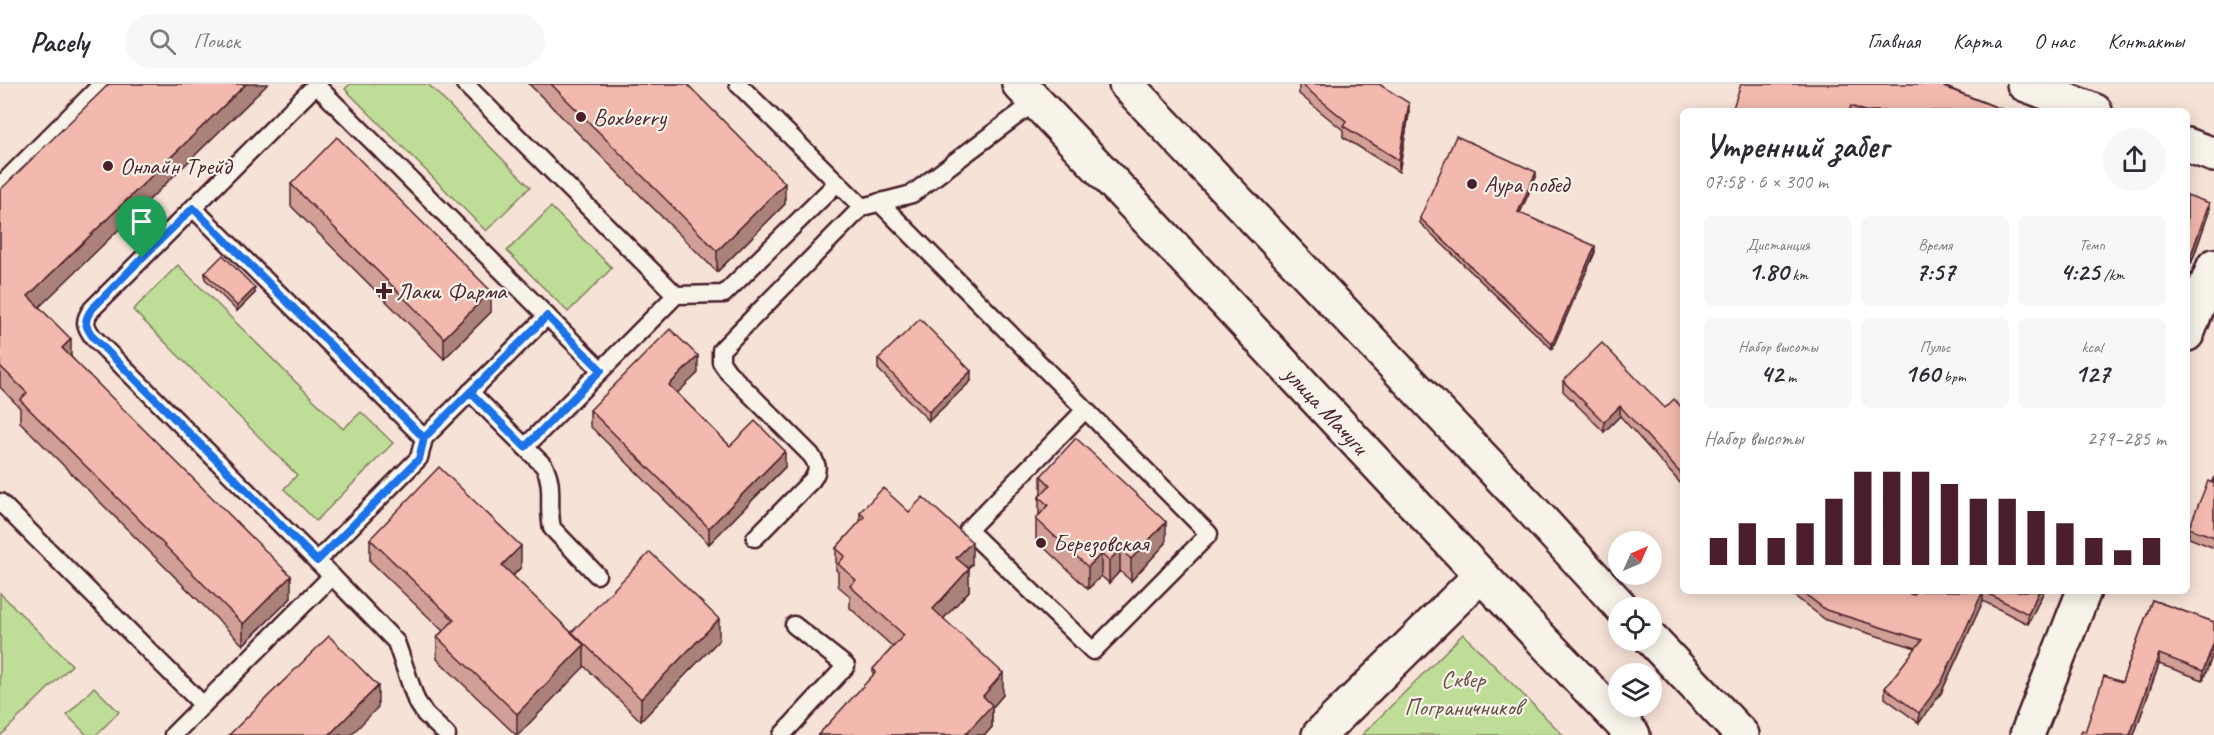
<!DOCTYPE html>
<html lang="ru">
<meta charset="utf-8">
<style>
:root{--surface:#fff;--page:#f7f7f7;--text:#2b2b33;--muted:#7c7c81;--line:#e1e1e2;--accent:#4a1f2b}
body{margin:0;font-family:Caveat,sans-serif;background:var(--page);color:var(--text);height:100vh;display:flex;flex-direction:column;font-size:22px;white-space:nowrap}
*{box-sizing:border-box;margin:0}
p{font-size:20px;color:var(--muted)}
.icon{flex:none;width:33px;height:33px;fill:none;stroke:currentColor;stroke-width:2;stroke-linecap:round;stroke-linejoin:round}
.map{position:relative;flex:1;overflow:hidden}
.details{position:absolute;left:1680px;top:24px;width:510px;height:486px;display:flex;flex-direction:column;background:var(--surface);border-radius:9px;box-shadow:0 3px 15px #0003}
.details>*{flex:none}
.needle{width:39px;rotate:45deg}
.controls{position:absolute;left:1608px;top:447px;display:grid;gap:12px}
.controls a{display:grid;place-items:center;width:54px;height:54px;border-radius:50%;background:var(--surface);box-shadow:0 3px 15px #0003;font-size:30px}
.pin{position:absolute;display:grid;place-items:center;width:51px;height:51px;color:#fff;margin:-62px -26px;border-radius:50% 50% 50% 0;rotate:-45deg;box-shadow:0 0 6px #0007}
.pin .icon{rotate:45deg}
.round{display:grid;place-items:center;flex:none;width:63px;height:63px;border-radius:32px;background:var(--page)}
.overview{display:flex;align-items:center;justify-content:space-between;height:102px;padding:0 24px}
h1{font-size:33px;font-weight:800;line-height:45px}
.figures{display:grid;grid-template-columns:repeat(3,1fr);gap:9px;height:102px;padding:6px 24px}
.figures div{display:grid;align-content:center;border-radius:9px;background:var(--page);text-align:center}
.figures b{font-size:26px;font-weight:800}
.figures small{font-size:16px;font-weight:400}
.figures p{font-size:16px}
.chart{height:168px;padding:12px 24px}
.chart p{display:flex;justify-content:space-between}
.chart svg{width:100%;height:108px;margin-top:6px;stroke:var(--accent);stroke-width:6}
header{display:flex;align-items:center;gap:36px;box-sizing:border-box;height:84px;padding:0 30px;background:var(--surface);border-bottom:2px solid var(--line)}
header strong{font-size:28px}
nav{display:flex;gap:33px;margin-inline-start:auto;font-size:21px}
.search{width:420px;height:54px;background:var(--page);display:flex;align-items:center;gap:15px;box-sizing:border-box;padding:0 21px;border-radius:33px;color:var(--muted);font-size:22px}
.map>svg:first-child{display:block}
</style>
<header>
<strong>Pacely</strong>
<div class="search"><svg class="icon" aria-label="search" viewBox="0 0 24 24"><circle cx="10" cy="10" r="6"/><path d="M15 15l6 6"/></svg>Поиск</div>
<nav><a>Главная</a><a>Карта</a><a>О нас</a><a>Контакты</a></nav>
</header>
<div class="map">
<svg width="2214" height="651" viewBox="0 0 2214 651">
<rect width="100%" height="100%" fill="#f6e2d7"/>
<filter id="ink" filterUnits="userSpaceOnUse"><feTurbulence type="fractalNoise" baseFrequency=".0167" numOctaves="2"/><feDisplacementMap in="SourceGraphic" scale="12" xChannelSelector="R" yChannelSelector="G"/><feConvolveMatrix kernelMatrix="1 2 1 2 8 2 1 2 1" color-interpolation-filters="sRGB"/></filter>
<g filter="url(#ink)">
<g fill="#bede97" stroke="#847e61" stroke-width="1.5">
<path d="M350 0H428L530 103 486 147 345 5Z"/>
<path d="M551 123 612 184 568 228 507 167Z"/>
<path d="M178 181 343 345 361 328 393 359 316 437 284 405 297 391 133 226Z"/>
<path d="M0 509 72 581 1 651H0Z"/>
<path d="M1463 550 1563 651H1362Z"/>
<path d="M94 603 119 628 96 651H87L67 631Z"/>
</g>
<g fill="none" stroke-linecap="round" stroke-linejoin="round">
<g stroke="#4a1f2b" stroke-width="21">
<g id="service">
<path d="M317 0 193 124 424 354"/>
<path d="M465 0 676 211"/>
<path d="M738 0 862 123 912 110 1036 17"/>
<path d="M316 1 601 286"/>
<path d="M0 102 102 0"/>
<path d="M879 118 1209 450 1093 567 968 446 1085 326"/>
<path d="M193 124 92 225C83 237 85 242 93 253L332 492 203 621"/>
<path d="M470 308 544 382C555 401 547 423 552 444L597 491"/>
<path d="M525 363 676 211 724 210 837 99"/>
<path d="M0 418 203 621 173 651"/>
<path d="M755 454 812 396C819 386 818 381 811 371L728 288 721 278V266L862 123"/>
<path d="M317 477 419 374 424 354 547 232"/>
<path d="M332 492 396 558 416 616 425 630 447 651"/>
<path d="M782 651 846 582 794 541"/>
</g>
</g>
<g stroke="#4a1f2b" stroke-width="38">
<g id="minor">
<path d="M2024 0 2095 27"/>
<path d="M2187 61 2214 71"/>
<path d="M2187 250 2214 182"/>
<path d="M2027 651 2084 507"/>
</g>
</g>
<g stroke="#4a1f2b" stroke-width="38">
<path id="tertiary" d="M1319 651 1480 492"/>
</g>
<g stroke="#4a1f2b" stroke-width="38">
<g id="primary">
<path d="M1019 0C1226 215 1426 436 1633 651"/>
<path d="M1126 0 1533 427 1622 524"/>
<path d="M1652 556 1742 651"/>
</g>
</g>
<use href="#service" stroke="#f7f3e8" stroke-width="16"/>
<use href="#minor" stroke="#f7f3e8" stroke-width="33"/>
<use href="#tertiary" stroke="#f7f3e8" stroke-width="33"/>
<use href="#primary" stroke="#f7f3e8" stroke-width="33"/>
</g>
<g fill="#d19f96" stroke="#4a1f2b" stroke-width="1.5">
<path d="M529 0H687L785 120 717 188Z"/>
<path d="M1299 0H1379L1409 30 1399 88 1343 53V46L1299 10Z"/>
<path d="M1946 3 2006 27H1732Z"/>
<path d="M1536 93 1520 129 1595 168 1552 265 1420 139V134Z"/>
<path d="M291 100 491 228 444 275 291 122Z"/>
<path d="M0 106 39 223 71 273 291 514 243 561 20 338V324L0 303Z"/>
<path d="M2187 111 2209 128 2191 180 2187 179Z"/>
<path d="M205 189 255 209 237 227 205 195Z"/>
<path d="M878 275 971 297 929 337 878 285Z"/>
<path d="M698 289 677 309 730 362 785 383 709 460 590 342V326Z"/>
<path d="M1563 297 1665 324 1683 325V402L1620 332 1604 348 1563 307Z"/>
<path d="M1041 392 1166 459 1131 497 1120 487 1109 499 1101 492 1088 505 1036 456V435L1039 431V413L1041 410Z"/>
<path d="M2214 393V464L2189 454V444Z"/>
<path d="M860 428H909L972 480 968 484 969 507 943 535 1003 611 992 624V643L985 651H818L873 592V585L893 563 850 524V512L838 502V488L836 486V464L860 438Z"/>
<path d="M370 455 521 483 513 492 572 549 719 556 641 637 584 582 518 651H516L437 575V553L443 547 370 477Z"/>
<path d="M1788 507H1901L1914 511 1916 507H2044L2028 540 1983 517 1941 609 1919 639 1885 614V604L1916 564 1826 536Z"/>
<path d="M2152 516 2214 538V567L2203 596 2159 580 2134 651H2080L2085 648 2122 598Z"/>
</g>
<g fill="#aa827a" stroke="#4a1f2b" stroke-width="1.5">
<path d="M246 0H268L28 234V212Z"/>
<path d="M1409 19V30L1399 88V76Z"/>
<path d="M1536 88V93L1518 133V128Z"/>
<path d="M785 99V120L717 188V167Z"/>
<path d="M2209 119V128L2191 180V171Z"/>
<path d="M1595 162V168L1552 265V260Z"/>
<path d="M255 204V209L237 227V222Z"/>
<path d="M491 207V228L444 275V254Z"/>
<path d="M71 255V277L62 264Z"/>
<path d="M698 272V289L669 317V301Z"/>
<path d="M971 287V297L929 337V328Z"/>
<path d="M1620 322V332L1604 348V338Z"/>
<path d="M785 367V383L709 460V444Z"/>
<path d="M1166 438V459L1131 497V475Z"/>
<path d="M972 458V480L956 496V474Z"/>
<path d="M521 462V483L502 503V481Z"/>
<path d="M1120 465V487L1109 499V477Z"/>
<path d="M1101 470V492L1088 505V483Z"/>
<path d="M969 485V507L933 546V525Z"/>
<path d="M291 492V514L243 561V540Z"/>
<path d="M1983 507V517L1941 609 1919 639V629Z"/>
<path d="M2039 507H2044L2028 540V530Z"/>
<path d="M719 535V556L641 637V615Z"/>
<path d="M2214 558V567L2203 596V587Z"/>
<path d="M584 561V583L518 651H517V630Z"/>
<path d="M2159 570V580L2134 651H2130Z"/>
<path d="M1003 589V611L992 624V643L985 651H965L983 612Z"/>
<path d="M378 602V623L351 651H329Z"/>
</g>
<g fill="#f3b9ae" stroke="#4a1f2b" stroke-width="1.5">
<path d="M109 0H246L28 212 71 255 62 264 291 492 243 540 20 316 27 309 0 282V106Z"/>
<path d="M551 0H687L785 99 717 167Z"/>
<path d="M1301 0H1379L1409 19 1399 76 1343 42 1346 37Z"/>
<path d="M1741 0H1945L1944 3 2006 27H1864L1851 22 1849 27H1732Z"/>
<path d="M1456 52 1536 88 1518 128 1595 162 1552 260 1420 134Z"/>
<path d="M337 53 491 207 444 254 291 100Z"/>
<path d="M2187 111 2209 119 2191 171 2187 169Z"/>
<path d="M223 171 255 204 237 222 205 189Z"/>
<path d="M920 235 971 287 929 328 878 275Z"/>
<path d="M670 245 698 272 669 301 730 362 755 337 785 367 709 444 590 326Z"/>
<path d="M1602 259 1665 324 1674 315 1683 325V392L1620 322 1604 338 1563 297Z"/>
<path d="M1076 354 1166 438 1131 475 1120 465 1109 477 1101 470 1088 483 1036 435 1048 421 1039 413 1050 401 1041 392Z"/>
<path d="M439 383 521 462 502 481 584 561 517 630 437 553 454 536 370 455Z"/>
<path d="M2214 393V453L2189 444 2208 397 2212 399Z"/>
<path d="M883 404 909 428 923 413 972 458 956 474 969 485 933 525 1003 589 983 612 992 621 965 651H818L876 588 873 585 904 551 850 502 856 496 838 480 845 472 836 464 864 433 860 428Z"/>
<path d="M650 468 719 535 641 615 572 548Z"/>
<path d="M1801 507H1901L1914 511 1916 507H1983L1941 599 1919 629 1885 604 1922 556 1826 526Z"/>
<path d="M1983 507H2039L2028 530Z"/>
<path d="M2152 516 2214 538V558L2203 587 2159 570 2130 651H2080L2082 646 2085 648 2104 592 2122 598Z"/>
<path d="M329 552 378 602 329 651H229Z"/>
</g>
</g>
<g fill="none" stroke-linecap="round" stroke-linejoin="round" filter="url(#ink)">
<g stroke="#fff" stroke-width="12">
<path id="route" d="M142 174 92 225C83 237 85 242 93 253L317 477 419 375 424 354 547 232 601 286 525 363 470 308 424 354 193 124 142 174"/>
</g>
<use href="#route" stroke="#1a73e8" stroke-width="8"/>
</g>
<g fill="#4a1f2b" stroke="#f7f3e8" stroke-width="2">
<circle cx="581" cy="33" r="6"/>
<circle cx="108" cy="82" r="6"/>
<circle cx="1472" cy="100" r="6"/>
<path d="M381 198h6v6h6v6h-6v6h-6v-6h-6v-6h6z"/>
<circle cx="1041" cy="459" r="6"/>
</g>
<g text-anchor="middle" stroke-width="4.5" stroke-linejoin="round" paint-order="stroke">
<g font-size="24" fill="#4a1f2b" stroke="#f7f3e8" text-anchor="start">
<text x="593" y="41">Boxberry</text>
<text x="120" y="90">Онлайн Трейд</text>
<text x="1484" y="108">Аура побед</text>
<text x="396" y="215">Лаки Фарма</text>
<text x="1053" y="467">Березовская</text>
</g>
<g font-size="24" fill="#4a1f2b" stroke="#f7f3e8">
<text transform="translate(1326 326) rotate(47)" y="8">улица Мачуги</text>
</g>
<g font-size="24" fill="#674f46" stroke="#f7f3e8">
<text x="1463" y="603">Сквер<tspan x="1463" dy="28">Пограничников</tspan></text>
</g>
</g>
</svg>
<div class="controls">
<a><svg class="needle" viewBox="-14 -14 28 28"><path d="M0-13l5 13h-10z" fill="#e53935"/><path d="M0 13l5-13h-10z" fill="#7c7c81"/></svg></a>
<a><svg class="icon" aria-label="locate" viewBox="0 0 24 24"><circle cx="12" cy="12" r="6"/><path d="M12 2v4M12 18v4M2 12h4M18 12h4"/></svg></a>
<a><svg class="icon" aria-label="layers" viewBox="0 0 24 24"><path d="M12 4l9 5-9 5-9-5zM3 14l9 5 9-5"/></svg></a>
</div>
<div class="pin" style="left:142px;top:174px;background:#1e9e55"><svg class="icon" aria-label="arrive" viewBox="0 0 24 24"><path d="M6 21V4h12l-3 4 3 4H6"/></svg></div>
<section class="details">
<div class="overview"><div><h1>Утренний забег</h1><p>07:58 · 6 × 300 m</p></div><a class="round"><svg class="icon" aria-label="share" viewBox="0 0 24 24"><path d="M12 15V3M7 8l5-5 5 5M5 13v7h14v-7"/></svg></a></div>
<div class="figures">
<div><p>Дистанция</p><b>1.80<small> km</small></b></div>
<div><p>Время</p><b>7:57</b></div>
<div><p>Темп</p><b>4:25<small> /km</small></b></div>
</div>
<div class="figures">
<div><p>Набор высоты</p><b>42<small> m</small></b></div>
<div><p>Пульс</p><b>160<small> bpm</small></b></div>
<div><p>kcal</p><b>127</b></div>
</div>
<div class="chart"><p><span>Набор высоты</span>279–285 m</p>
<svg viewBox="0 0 160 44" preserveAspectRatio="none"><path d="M5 44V33M15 44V27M25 44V33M35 44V27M45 44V17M55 44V6M65 44V6M75 44V6M85 44V11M95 44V17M105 44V17M115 44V22M125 44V27M135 44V33M145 44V38M155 44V33"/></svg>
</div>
</section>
</div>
